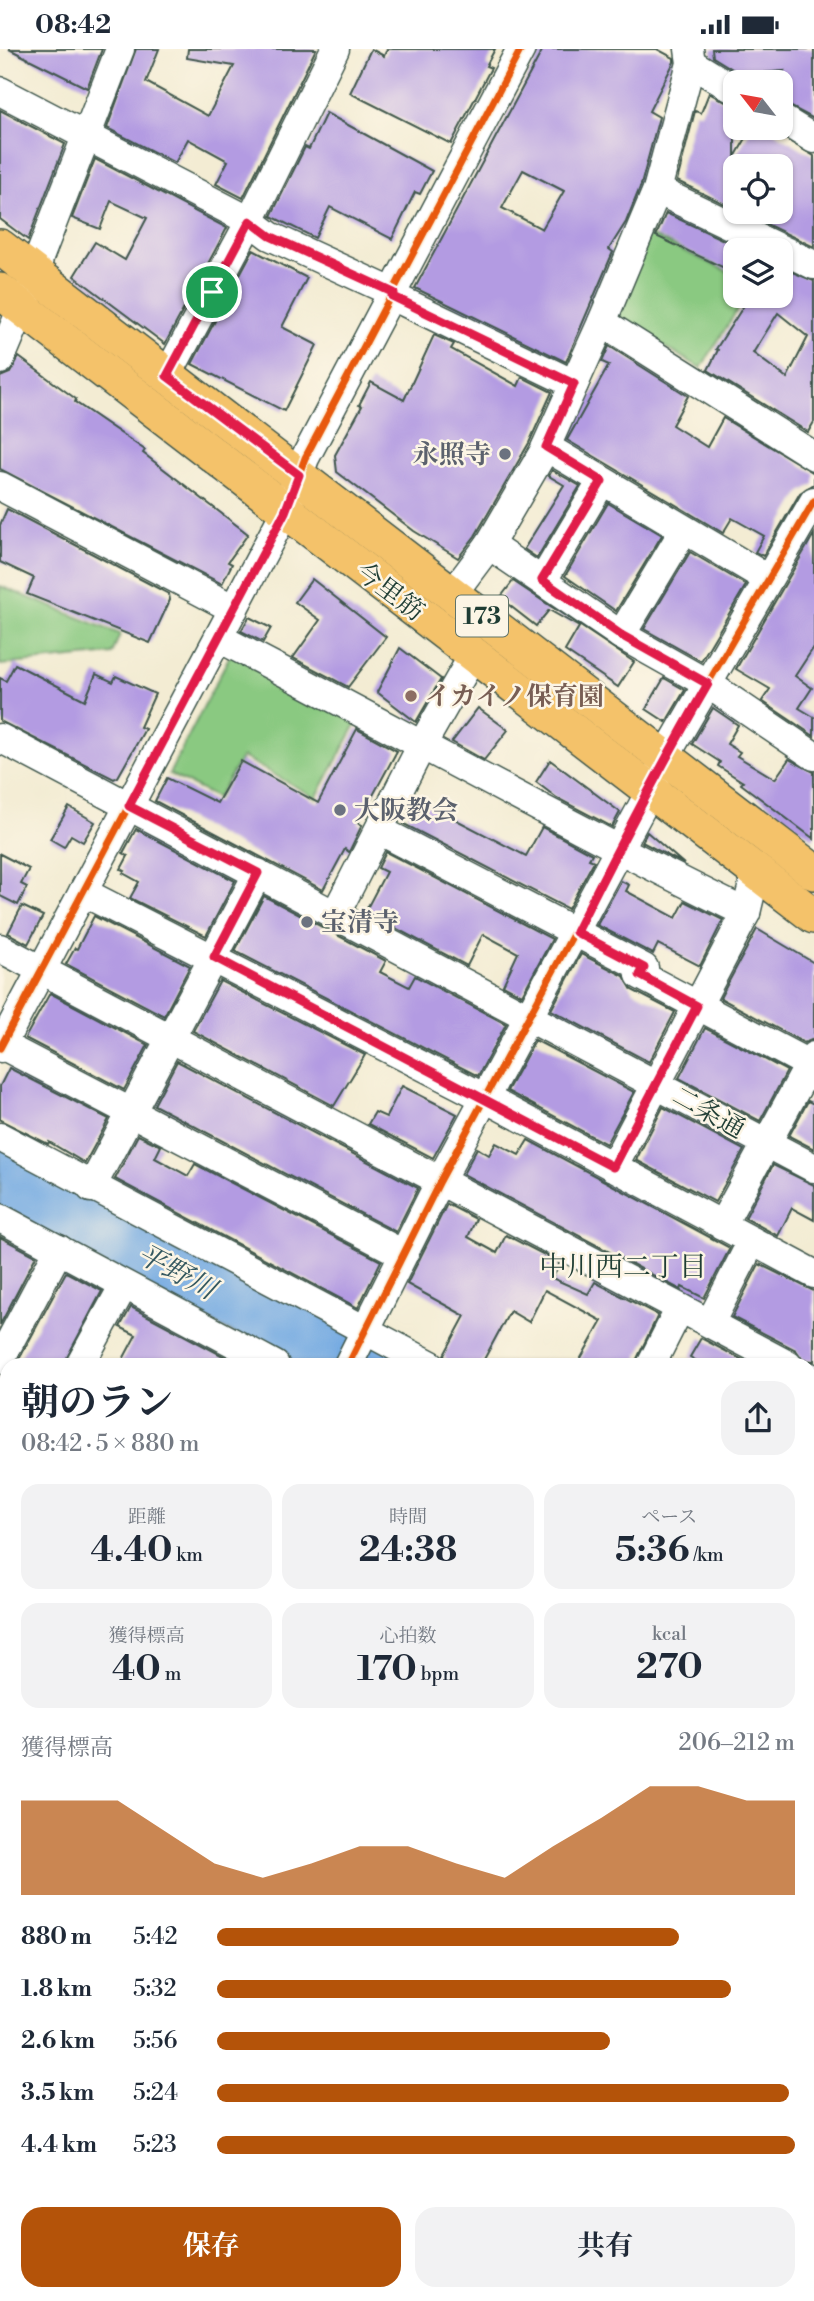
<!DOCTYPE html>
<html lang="ja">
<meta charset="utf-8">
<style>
:root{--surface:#fff;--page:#f2f2f3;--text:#1f2937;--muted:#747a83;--accent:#b45309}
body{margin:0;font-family:"Libre Bodoni","Noto Serif JP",serif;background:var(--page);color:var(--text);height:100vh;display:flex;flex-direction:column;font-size:26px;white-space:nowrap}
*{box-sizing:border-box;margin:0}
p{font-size:23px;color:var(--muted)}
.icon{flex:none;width:38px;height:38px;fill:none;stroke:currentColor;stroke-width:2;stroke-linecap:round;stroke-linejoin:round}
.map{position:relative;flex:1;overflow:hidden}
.side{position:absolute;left:0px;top:1309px;width:816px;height:943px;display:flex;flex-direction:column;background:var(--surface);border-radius:21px 21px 0 0;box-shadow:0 2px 5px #0004}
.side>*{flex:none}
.needle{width:46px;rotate:301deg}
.fabs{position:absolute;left:723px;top:21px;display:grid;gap:14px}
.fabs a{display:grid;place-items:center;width:70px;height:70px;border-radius:14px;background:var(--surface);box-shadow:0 2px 5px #0004;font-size:35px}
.pin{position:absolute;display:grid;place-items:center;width:60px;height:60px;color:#fff;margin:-30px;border:4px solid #fff;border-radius:50%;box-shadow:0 2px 7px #0007}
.round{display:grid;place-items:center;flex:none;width:74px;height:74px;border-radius:21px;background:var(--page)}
.headline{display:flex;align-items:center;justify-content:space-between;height:119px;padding:0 21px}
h1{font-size:38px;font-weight:700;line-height:52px}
.stats{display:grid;grid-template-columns:repeat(3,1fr);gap:10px;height:119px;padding:7px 21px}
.stats div{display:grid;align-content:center;border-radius:18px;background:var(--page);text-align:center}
.stats b{font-size:35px;font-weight:700}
.stats small{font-size:19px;font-weight:400}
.stats p{font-size:19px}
.chart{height:196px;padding:14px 21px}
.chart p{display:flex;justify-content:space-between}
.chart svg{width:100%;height:126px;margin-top:7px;fill:var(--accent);opacity:.7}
.cta{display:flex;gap:14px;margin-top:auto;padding:14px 21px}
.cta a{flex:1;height:80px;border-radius:21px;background:var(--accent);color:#fff;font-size:28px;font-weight:700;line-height:80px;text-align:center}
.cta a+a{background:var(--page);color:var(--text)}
ul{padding:0 21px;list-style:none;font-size:23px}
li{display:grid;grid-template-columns:112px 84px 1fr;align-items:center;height:52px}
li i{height:18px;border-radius:9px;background:var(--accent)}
.status{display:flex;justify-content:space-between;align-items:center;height:49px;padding:0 35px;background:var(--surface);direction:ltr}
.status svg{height:19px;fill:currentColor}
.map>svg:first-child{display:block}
</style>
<div class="status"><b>08:42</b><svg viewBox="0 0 49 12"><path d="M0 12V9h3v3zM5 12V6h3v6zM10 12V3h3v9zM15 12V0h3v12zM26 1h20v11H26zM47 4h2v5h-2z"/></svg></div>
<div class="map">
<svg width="814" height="2252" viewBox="0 0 814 2252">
<rect width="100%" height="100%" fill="#fcf5e5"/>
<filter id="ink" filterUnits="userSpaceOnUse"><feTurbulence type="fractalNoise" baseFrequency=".0143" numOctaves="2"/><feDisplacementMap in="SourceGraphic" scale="14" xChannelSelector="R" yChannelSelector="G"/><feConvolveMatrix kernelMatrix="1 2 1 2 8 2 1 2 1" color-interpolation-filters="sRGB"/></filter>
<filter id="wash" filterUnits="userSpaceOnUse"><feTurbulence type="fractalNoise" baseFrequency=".00686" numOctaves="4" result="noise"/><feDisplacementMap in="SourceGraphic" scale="28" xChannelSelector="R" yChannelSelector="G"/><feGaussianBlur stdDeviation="1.57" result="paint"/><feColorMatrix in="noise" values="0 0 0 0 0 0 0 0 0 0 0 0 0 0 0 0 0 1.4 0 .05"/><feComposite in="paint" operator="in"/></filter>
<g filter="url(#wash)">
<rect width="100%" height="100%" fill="#f3ecd3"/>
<g fill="#8ac981" stroke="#54835a" stroke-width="2">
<path d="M648 185 735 226V247H746L701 319 621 273 615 263Z"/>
<path d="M0 537 120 585 112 605 0 616Z"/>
<path d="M231 604 359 670 316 749 242 708 217 749 169 725Z"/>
</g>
<path fill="#75aae2" stroke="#4a748b" stroke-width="2" d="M0 1097 414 1316H293L0 1161Z"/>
<g id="blocks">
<g fill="#b39be2" fill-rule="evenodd">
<path d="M9 0H102L87 39Z"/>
<path d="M136 0H159L146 33 208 67 234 17 187 9 188 0H316L243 149 216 135 228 112 188 90 175 114 107 79Z"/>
<path d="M371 0 384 7 387 0H495L486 17 491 19 451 95 350 44Z"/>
<path d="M543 0H657L674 9V13L649 62 659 68 641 136 626 173 609 200 613 203 566 313 415 239ZM523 121 564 142 542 180 502 159Z"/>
<path d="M712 0H814V70L780 52V29L784 22 742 26 713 8Z"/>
<path d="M709 44 735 58V108L752 79H767L814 107V198L741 163H780V117H735V160L677 132 695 62 701 64Z"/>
<path d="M0 61 65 95 28 191 0 170Z"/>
<path d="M326 64 432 122 420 145 415 143 392 190 330 158 315 189 271 167 305 98 309 100Z"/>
<path d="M95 110 227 179 165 295 74 227 95 193 125 211 147 169 111 152 100 180 72 169Z"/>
<path d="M666 164 745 201H735V224L656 187Z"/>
<path d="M253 201 307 229 282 278 317 296 284 362 192 315Z"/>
<path d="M780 218 814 232V373L808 383 708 321 718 301 716 300 750 247H780ZM778 264 808 288 787 329 753 304Z"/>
<path d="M434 286 454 295 451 300 518 337 522 328 552 343 529 394 475 487 458 509 414 482 337 423 335 406 362 357 359 356 371 333 404 351Z"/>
<path d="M609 297 688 347 672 376 707 398 723 369 814 424V435L800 444 763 507 755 503 764 487 732 469 723 484 567 391 609 316 602 313Z"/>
<path d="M19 308 76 350 75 353 145 401 143 404 248 485 228 513 232 515 222 535 0 420V328L10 324Z"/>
<path d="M552 421 580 437 537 509 524 500 564 436 549 427Z"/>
<path d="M608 454 662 486 616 562 565 527Z"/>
<path d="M7 460 169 545 170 551 150 594 27 545 34 529 0 513V476Z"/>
<path d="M814 485V598L795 627 812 639 799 659 814 668V687L762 652 770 640 736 620Z"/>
<path d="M690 503 746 536 701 612 644 580Z"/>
<path d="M312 530 386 588 348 638 293 609 320 571 295 553Z"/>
<path d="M513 532 634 613 618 638 565 602 579 578 549 561 536 577 500 549Z"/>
<path d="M249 568 271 579 263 593 241 582Z"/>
<path d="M400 599 441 630 416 673 377 643Z"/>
<path d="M15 615 85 651 96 625 113 633 116 627 155 645 140 678 145 680 118 728 114 730 0 672V629L6 632Z"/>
<path d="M664 629 685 641 666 673 646 660Z"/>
<path d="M478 659 508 681 484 711 452 693Z"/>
<path d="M713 659 738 676 727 695 740 703 737 707 775 730 789 710 814 723V790L741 735 743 733 718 717 720 713 692 695Z"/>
<path d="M357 680 397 702 358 774 362 776 349 803 345 800 323 841 155 752 167 729 217 754 241 712 318 754Z"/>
<path d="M550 711 620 763 612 778 557 749 536 733Z"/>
<path d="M416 750 526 807 542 778 592 805 589 810 594 812 568 860 404 775Z"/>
<path d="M69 758 95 773 83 793 71 786 64 798 50 790Z"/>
<path d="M136 780 235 832 206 887 130 849 139 833 123 824 125 822 121 820 128 807 123 804Z"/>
<path d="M647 783 684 815 642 793Z"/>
<path d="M386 803 552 890 522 946 503 936 518 904 483 885 467 917 365 863 386 823 378 819Z"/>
<path d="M0 805 29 820 21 835 27 838 18 856 0 847Z"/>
<path d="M621 832 629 836 626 842 676 869 685 852 723 871 700 917 658 895 653 905 597 876Z"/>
<path d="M264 847 386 912 380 923 409 938 415 927 506 975 478 1027 235 902Z"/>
<path d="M22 857 43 867 28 895 8 884Z"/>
<path d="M94 867 190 917 164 967 66 915 75 899 77 900Z"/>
<path d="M757 880 814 914V990L804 994 720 949Z"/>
<path d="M581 905 624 927 632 941 675 963 649 1013 551 961Z"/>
<path d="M220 932 365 1006 334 1057 193 982Z"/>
<path d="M50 944 148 996 124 1041 25 989Z"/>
<path d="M705 979 787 1022 760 1072 679 1029Z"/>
<path d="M535 991 634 1043 606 1095 507 1042Z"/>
<path d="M177 1012 418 1139 396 1183 154 1056Z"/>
<path d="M9 1019 109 1070 85 1114 49 1093 48 1095 0 1071V1037Z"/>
<path d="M402 1037 457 1065 433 1109 368 1075 375 1063 386 1068Z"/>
<path d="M808 1052 814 1055V1100L789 1087Z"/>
<path d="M663 1058 744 1101 715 1153 636 1111Z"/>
<path d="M138 1086 161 1097 155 1109 188 1127 195 1115 381 1212 358 1259 115 1130Z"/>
<path d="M528 1091 730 1199 704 1249 682 1238 681 1241 463 1125 477 1099 489 1106 496 1094 519 1106Z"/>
<path d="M773 1116 814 1136V1171L792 1159 778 1187 745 1169Z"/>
<path d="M447 1155 476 1170 468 1188 497 1204 506 1186 560 1214 552 1229 588 1245 595 1233 658 1266 634 1316H577L602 1272 545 1241 529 1273 510 1262 481 1316H448L444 1306 465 1267 407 1235Z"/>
<path d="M0 1188 36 1207 0 1276Z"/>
<path d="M759 1215 814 1242V1312L803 1311 796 1301 732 1268Z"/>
<path d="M66 1223 102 1242 63 1316H16Z"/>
<path d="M131 1258 240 1316H120L136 1286 120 1278Z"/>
<path d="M701 1289 752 1316H704L690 1308Z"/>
</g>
</g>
</g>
<g filter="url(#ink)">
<use href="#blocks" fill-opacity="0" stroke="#3f574c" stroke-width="2"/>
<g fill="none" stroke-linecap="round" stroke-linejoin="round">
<g stroke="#3f574c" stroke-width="31">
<g id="minor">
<path d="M691 14 735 41"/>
<path d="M0 42 250 172 270 187 394 244"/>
<path d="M780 69 814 90"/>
<path d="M657 141 814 216"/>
<path d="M392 247 574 335"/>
<path d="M602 273 814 407"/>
<path d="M0 311 36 226 39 209 120 0"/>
<path d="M167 327 250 172 335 0"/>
<path d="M546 398 768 530"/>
<path d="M0 437 234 560"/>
<path d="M489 496 621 586 708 635 814 707"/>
<path d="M543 531 602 432"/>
<path d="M453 544 489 496 544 402 602 273 657 141 691 14 689 0"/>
<path d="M621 586 684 481"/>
<path d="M219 589C395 680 568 777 746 864"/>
<path d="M0 689 814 1119"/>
<path d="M379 781 644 919 640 926 814 1018"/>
<path d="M83 843 485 1049 814 1225"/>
<path d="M335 866 423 694 474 605"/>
<path d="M0 899 788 1316"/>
<path d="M0 995 403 1205"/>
<path d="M0 999 285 463 305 409 521 0"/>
<path d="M0 1088 431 1316"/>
<path d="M613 1118 746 864 756 822"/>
<path d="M91 1139 258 824"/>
<path d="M0 1169 275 1316"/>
<path d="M722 1176 814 1007"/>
<path d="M710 1274 752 1192"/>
<path d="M0 1311 59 1200"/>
<path d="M80 1316 124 1236"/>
<path d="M348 1316 440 1132 651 741 665 708 814 452"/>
<path d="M651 1316 680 1259"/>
<path d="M808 1327 814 1330"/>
<path d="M808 1420 814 1423"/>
<path d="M0 1427 7 1431"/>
<path d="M0 1480 7 1483"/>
<path d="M808 1516 814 1519"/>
<path d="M0 1529 7 1516"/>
<path d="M808 1599 814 1602"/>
<path d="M808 1660 814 1650"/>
<path d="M0 1707 7 1710"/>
<path d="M808 1728 814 1731"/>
<path d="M0 1749 7 1736"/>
<path d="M808 1857 814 1859"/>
<path d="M0 1966 7 1953"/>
<path d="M0 1986 7 1990"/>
<path d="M808 2047 814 2031"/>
<path d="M0 2107 7 2111"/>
<path d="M808 2124 814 2126"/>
<path d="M247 2245 259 2252"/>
<path d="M491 2245 503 2252"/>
<path d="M29 2252 33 2245"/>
<path d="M109 2252 112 2245"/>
<path d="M190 2252 193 2245"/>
<path d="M355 2252 359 2245"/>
<path d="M403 2252 407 2245"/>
<path d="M814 2252V2251"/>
</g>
</g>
<g stroke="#3f574c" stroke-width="38">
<g id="major">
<path d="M0 198 814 823"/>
<path d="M0 242 814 867"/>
</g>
</g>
<use href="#minor" stroke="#fff" stroke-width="28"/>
<use href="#major" stroke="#f4c26a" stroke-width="35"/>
<g stroke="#fcf5e5" stroke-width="11">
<g id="cycleway">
<path d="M0 999 285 463 305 409 521 0"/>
<path d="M348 1316 440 1132 651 741 665 708 814 452"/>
</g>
</g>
<use href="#cycleway" stroke="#e8590c" stroke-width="7"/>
</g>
</g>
<g fill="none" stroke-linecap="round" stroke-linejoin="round" filter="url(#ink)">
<g stroke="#fff" stroke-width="14">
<path id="route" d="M250 172 270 187 394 244 392 247 574 335 546 398 602 432 542 531 621 586 708 635C661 716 618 799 576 883L644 919 640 926 697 957 613 1118 214 908 258 824 129 757 285 463 299 426 167 327Z"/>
</g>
<use href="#route" stroke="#e11d48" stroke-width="9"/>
</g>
<g fill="#6b7280" stroke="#fcf5e5" stroke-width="2.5">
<circle cx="505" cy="405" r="7"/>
<circle cx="340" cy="761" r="7"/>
<circle cx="307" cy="873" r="7"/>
</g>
<circle fill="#8d6e63" stroke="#fcf5e5" stroke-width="2.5" cx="411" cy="647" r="7"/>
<g text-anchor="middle" stroke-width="5" stroke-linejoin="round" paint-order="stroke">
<rect fill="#fcf5e5" stroke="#617469" stroke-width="2" x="456" y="546.5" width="52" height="41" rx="5"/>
<g font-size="24" font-weight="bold" fill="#1f3d34">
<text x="482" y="575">173</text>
</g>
<g font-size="26" font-weight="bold" fill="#5b616d" stroke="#fcf5e5" text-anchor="start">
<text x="491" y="414" text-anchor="end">永照寺</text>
<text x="354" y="770">大阪教会</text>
<text x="321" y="882">宝清寺</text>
</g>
<g font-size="26" fill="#1f3d34" stroke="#fcf5e5">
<text transform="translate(390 542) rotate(37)" y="9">今里筋</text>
<text transform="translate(709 1063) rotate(29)" y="9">二条通</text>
</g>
<g font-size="26" font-weight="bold" fill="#785e54" stroke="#fcf5e5" text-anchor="start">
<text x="425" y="656">イカイノ保育園</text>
</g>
<g font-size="28" fill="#1f3d34" stroke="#fcf5e5">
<text x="623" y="1227">中川西二丁目</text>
</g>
<g font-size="28" font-style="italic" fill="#345860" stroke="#fcf5e5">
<text transform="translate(177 1222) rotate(28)" y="10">平野川</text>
</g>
</g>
</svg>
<div class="fabs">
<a><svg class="needle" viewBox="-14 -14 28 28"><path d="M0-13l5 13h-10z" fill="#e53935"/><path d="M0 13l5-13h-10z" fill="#747a83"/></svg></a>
<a><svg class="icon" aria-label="locate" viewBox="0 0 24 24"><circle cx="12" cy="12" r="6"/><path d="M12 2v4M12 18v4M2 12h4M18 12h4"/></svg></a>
<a><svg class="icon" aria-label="layers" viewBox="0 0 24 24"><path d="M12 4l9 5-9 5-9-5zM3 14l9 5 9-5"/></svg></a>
</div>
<div class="pin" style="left:212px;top:243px;background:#1e9e55"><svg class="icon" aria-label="arrive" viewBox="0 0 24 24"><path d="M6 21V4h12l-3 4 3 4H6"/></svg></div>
<section class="side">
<div class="headline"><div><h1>朝のラン</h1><p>08:42 · 5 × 880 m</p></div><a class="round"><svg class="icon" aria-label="share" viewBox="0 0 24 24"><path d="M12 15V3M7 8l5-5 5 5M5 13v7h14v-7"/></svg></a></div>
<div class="stats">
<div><p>距離</p><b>4.40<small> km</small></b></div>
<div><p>時間</p><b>24:38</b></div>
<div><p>ペース</p><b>5:36<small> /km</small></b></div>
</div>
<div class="stats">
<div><p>獲得標高</p><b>40<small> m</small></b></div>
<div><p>心拍数</p><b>170<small> bpm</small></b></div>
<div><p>kcal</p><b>270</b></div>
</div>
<div class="chart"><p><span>獲得標高</span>206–212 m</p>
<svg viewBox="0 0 160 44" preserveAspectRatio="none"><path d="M0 44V11L10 11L20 11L30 22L40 33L50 38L60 33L70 27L80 27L90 33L100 38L110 27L120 17L130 6L140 6L150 11L160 11V44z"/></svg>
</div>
<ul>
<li><b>880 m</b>5:42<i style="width:80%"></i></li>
<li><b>1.8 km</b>5:32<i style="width:89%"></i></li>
<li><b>2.6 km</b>5:56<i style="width:68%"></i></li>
<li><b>3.5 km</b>5:24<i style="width:99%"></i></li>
<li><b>4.4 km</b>5:23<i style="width:100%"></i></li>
</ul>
<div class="cta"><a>保存</a><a>共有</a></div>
</section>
</div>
